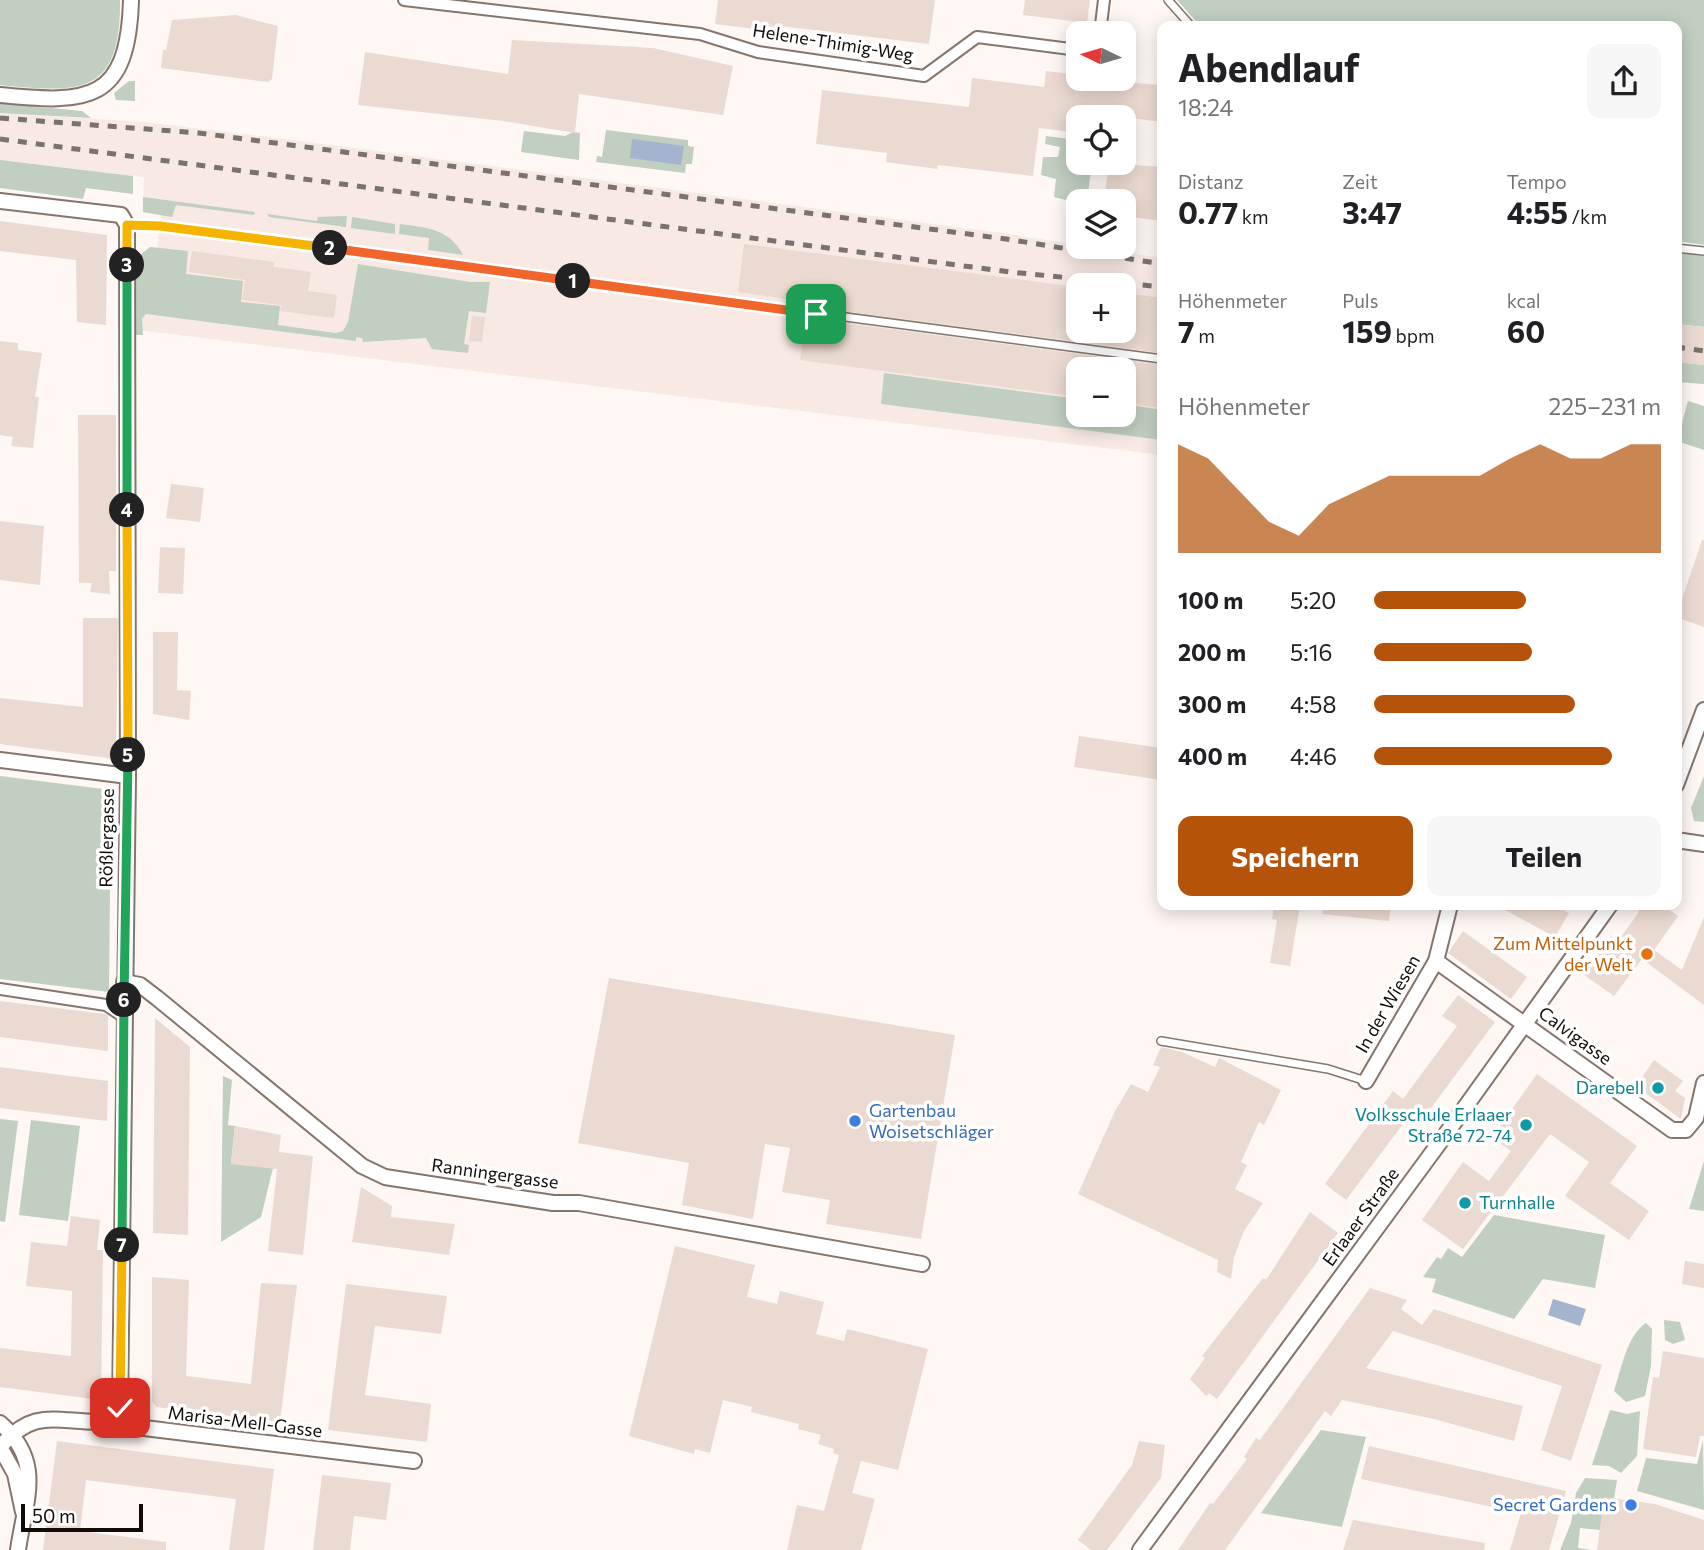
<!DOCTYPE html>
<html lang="de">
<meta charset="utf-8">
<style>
:root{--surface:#fff;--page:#f6f6f6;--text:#202124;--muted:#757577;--accent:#b45309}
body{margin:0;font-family:Commissioner,sans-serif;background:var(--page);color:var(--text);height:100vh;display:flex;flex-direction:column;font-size:26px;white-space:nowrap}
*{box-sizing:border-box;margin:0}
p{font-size:23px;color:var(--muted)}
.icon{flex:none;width:38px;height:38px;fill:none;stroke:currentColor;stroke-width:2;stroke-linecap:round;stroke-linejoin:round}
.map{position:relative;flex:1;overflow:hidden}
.drawer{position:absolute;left:1157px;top:21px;width:525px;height:889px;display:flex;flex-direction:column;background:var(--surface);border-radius:14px;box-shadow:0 4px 18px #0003}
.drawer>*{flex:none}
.needle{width:46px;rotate:275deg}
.controls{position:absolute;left:1066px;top:21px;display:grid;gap:14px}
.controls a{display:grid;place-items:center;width:70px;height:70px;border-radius:14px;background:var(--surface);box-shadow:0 4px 18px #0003;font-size:35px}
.scale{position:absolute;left:21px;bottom:18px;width:122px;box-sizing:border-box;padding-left:7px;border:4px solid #120c09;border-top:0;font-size:19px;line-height:24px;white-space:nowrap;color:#120c09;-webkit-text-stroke:5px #fff;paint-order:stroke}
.pin{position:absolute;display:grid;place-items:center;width:60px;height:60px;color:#fff;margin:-30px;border-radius:14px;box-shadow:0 4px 10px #0006}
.km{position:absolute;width:35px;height:35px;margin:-18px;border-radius:50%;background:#222;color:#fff;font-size:19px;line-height:35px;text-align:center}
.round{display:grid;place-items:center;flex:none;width:74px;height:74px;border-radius:14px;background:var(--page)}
.head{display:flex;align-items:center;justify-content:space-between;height:119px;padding:0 21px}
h1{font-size:38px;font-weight:700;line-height:52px}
.figures{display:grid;grid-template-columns:repeat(3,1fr);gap:10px;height:119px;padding:7px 21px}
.figures div{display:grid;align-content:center}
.figures b{font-size:30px;font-weight:700}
.figures small{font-size:19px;font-weight:400}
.figures p{font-size:19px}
.chart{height:196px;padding:14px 21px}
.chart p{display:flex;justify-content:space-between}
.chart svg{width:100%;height:126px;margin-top:7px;fill:var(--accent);opacity:.7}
.primary-button{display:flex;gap:14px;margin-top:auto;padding:14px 21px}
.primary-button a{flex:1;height:80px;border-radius:14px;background:var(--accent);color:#fff;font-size:28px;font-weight:700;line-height:80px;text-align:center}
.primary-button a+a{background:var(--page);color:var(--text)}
ul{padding:0 21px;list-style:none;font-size:23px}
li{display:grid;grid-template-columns:112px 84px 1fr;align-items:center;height:52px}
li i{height:18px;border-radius:9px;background:var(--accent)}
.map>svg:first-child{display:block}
</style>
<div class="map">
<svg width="1704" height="1550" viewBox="0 0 1704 1550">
<rect width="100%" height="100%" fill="#fef7f3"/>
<path fill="#f8e9e3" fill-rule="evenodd" d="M0 113 144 122 261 136 1002 233 1162 258V455L137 330 150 247H157L161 215 143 212 144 177 0 160ZM1078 285H1124V331H1078ZM1078 369H1124V415H1078Z"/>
<g fill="#c0cfbf">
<path d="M0 0H120C121 96 80 93 0 85Z"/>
<path d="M1177 0H1704V245L1677 241 1676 26H1200Z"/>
<path d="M129 81H135V101L116 100 114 93Z"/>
<path d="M0 103 82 111 91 118 0 113Z"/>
<path d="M606 130 688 140V146L694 147 692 164H686L685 173 596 162 597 156 602 157Z"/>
<path d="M524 131 565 136 573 132 580 133 579 160 521 152Z"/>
<path d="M1046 136 1078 140V163H1092L1087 201 1078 203 1054 197 1056 179 1041 175 1043 157H1058L1060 147 1045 144Z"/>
<path d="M0 160 133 176V194L86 188 83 199 0 188Z"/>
<path d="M143 197 255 212 254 215 176 205 172 217 143 212Z"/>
<path d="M267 214 317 221 318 217 347 216 346 227 269 217Z"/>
<path d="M352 217 395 224V234L351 228Z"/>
<path d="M400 224C427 228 449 228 463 255L428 250 429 238 399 234Z"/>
<path d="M150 247 188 251 186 274 243 281 241 302 280 306 278 325 335 333 343 331 348 322 358 264 470 282H490L486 313 469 311 464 344 469 345 468 353 432 349 426 338 363 342 362 338 356 337V341L146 314 142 319 143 335H136L135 259Z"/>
<path d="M1677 252 1704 255V327L1677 324Z"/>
<path d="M1677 362 1704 365V384L1677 382Z"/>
<path d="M884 373 1078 399V415H1124V404L1162 410V440L881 404Z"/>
<path d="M1688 401 1704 406V450L1677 441Z"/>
<path d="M0 776 111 790 109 992 0 979Z"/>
<path d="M1704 776V822L1694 821 1691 808Z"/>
<path d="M223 1076 232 1080 228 1125 235 1126 231 1163 273 1168 261 1217 221 1242Z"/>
<path d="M0 1119 18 1121 5 1222 0 1221Z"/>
<path d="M31 1120 80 1126 68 1221 19 1215Z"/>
<path d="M1704 1161V1211L1689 1209Z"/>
<path d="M1494 1215 1605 1235 1595 1288 1543 1279 1514 1319 1432 1292 1436 1279 1423 1277 1437 1257 1441 1259 1448 1248 1462 1257Z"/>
<path d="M1664 1320 1680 1322 1685 1340 1673 1344 1665 1340Z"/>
<path d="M1646 1323 1652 1329 1651 1366 1645 1396 1626 1402 1614 1391C1621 1370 1627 1335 1646 1323Z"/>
<path d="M1610 1410 1627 1414 1640 1411 1637 1456 1621 1473 1609 1466 1592 1465Z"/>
<path d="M1321 1430 1366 1437 1342 1527 1261 1513Z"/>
<path d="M1703 1440 1704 1510 1637 1491 1646 1458 1697 1464Z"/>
<path d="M1585 1478 1617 1480 1614 1498 1600 1530 1580 1528 1578 1548 1592 1550H1560L1571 1523 1576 1493Z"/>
</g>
<g fill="#a4b4cf">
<path d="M632 139 684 146 681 165 630 158Z"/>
<path d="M1553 1299 1586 1309 1580 1326 1548 1315Z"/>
</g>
<g fill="#ebdad1">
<path d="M718 0H935L929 44 780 26V32L715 24Z"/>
<path d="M1025 0H1090L1087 23 1023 15Z"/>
<path d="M236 15 278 26 272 79 268 82 161 68 163 50H166L172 20Z"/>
<path d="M512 40 653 48 733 66 723 115 579 94 575 133 503 121 358 105 365 52 508 74Z"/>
<path d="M1046 71 1078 75V79L1162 85V122L1124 117H1078V133L1039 128 1033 176 938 165 937 169 886 162 887 153 816 144 822 90 969 107 972 78 1044 87Z"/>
<path d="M1109 163 1162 167V221L1124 216V201H1104Z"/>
<path d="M0 221 107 235 106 325 77 322 76 260 0 251Z"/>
<path d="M744 244 1078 287V331H1124V293L1162 298V353L807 306 808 302 738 292Z"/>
<path d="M192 251 274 262V267L311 272 308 291 337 295 334 318 280 311 281 305 242 300 245 280 189 272Z"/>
<path d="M472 316 485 317 482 342 469 341Z"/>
<path d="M806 318 1162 365V408L1124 403V369H1078V397L800 360Z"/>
<path d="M1676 324 1704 327V365L1676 362Z"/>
<path d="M0 341 18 343V350L42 353 35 397H39L33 448 11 446 13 437 0 435Z"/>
<path d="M78 415H116V571H109L110 594 90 592 92 583H79Z"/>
<path d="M171 484 204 488 200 522 166 518Z"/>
<path d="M0 521 44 526 40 585 0 580Z"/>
<path d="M1702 540H1704V627L1676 617Z"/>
<path d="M160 547 185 548 183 594 158 593Z"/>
<path d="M83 618H118L116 759 0 744V698L83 707Z"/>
<path d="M153 632H178L177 690 191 691 189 720 153 714Z"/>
<path d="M1079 736 1162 748V780L1074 767Z"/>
<path d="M1274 905H1300L1290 966 1270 963 1277 920 1272 919Z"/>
<path d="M1323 905H1391L1389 921 1322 914Z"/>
<path d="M1496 905H1554L1569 913 1555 937Z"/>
<path d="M1635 905H1663L1678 916 1654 950 1682 970 1704 917V1005L1642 959 1614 996 1584 975 1611 936 1618 941 1639 912Z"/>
<path d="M1463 931 1527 977 1511 999 1448 953Z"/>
<path d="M609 978 955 1035 921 1239 826 1224 830 1200 782 1192 790 1148 765 1144 753 1219 682 1205 689 1163 578 1143Z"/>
<path d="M1458 995 1495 1022 1425 1116 1415 1108 1346 1200 1325 1184 1393 1091 1403 1099 1457 1026 1442 1016Z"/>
<path d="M0 1001 105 1014 108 1016V1051L0 1037Z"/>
<path d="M155 1018 190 1047 188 1235 153 1233Z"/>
<path d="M1161 1047 1182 1052 1215 1067 1219 1058 1281 1090 1264 1125 1259 1122 1241 1162 1247 1165 1235 1189 1263 1203 1244 1231 1234 1257 1231 1279 1217 1272 1218 1260 1078 1194 1115 1111 1131 1084 1148 1092 1160 1067 1153 1065Z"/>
<path d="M1654 1060 1683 1081 1675 1091 1685 1098 1681 1119 1636 1086Z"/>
<path d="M0 1067 108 1081 107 1121 0 1108Z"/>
<path d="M1537 1074 1637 1146 1610 1183 1649 1211 1629 1240 1565 1196 1589 1162 1550 1134 1463 1249 1422 1220 1463 1162 1489 1181 1511 1151 1492 1137Z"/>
<path d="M235 1126 281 1135 279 1152 313 1156 303 1255 268 1251 277 1169 231 1164Z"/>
<path d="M361 1187 392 1206 391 1217 455 1224 449 1255 352 1242Z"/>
<path d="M1310 1212 1338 1233 1217 1399 1209 1393 1206 1396 1190 1379 1205 1358 1202 1356 1263 1278 1266 1280Z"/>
<path d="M71 1216 100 1220 97 1250H103L101 1400 0 1387V1348L71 1356 72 1291 26 1286 31 1242 67 1246Z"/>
<path d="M675 1246 755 1265 747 1297 777 1304 780 1291 824 1302 816 1334 844 1341 847 1329 928 1349 898 1470 861 1461 852 1493 875 1499 861 1550H787L797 1505 824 1511 839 1455 833 1453 834 1449 818 1444 821 1435 798 1429 799 1424 751 1412 752 1407 723 1400 710 1453 695 1449 694 1454 629 1436Z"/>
<path d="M1685 1261 1704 1264V1288L1682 1284Z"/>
<path d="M152 1277 189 1280 186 1376 251 1384 261 1283 297 1285 280 1422 156 1407 152 1401Z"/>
<path d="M346 1284 447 1296 441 1334 375 1326 365 1395 431 1404 427 1442 328 1430Z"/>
<path d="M1370 1288 1407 1300 1401 1309 1422 1325 1434 1309 1602 1365 1571 1461 1541 1450 1562 1386 1393 1331 1366 1368 1523 1406 1514 1441 1434 1419 1342 1400 1331 1416 1325 1411 1225 1550H1178L1210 1503 1213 1504 1247 1459 1244 1457 1256 1438 1260 1440Z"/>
<path d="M1663 1351 1704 1358V1436H1700L1696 1457 1643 1449 1653 1377 1659 1378Z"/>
<path d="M57 1441 274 1469 264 1550H229L236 1499 86 1480 80 1531 166 1542V1550H43Z"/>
<path d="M1139 1441 1165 1445 1161 1478 1107 1550H1091L1078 1540 1132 1465Z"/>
<path d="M1369 1446 1566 1491 1549 1550H1510L1521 1513 1361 1479Z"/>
<path d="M322 1475 391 1483 386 1520 354 1516 350 1550H313Z"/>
<path d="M1604 1497 1655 1504 1704 1520V1550H1597Z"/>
<path d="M1353 1520 1485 1543 1484 1550H1343Z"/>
</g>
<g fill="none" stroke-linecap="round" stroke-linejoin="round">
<g stroke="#84756d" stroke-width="10">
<g id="service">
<path d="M1168 0 1191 26"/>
<path d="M127 225 160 226 1162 359"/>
<path d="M1676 248 1704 251"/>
<path d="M1161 1041 1328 1069 1366 1081"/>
</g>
</g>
<g stroke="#84756d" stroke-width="14">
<g id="pedestrian">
<path d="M404 0 700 34 758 52 924 76 977 37 1078 50"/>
<path d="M1100 33 1104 0"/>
<path d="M0 989 106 1005 124 1017"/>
</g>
</g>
<g stroke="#84756d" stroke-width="18">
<g id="minor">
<path d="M0 95C89 104 128 102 131 0"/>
<path d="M0 201 121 215 127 225 128 776 120 1408 112 1419"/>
<path d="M0 760 128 776"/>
<path d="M1676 785 1704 710"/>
<path d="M1676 840 1704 844"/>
<path d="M1436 961 1672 1130H1686L1696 1118 1704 1083"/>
<path d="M124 982 140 985 157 998 362 1166 385 1177 553 1203H579L922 1264"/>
<path d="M1366 1081 1436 961 1450 905"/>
<path d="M0 1423C45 1462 25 1500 18 1550"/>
<path d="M23 1512 15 1474 0 1447C33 1409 53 1421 97 1422 112 1423 113 1419 128 1426L414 1461"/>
<path d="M1140 1550 1443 1138 1610 905"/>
</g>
</g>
<use href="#service" stroke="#fff" stroke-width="7"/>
<use href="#pedestrian" stroke="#fff" stroke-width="10"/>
<use href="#minor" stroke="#fff" stroke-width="14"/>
<g stroke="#79736f" stroke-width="5" stroke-dasharray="9 9" stroke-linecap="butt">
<path d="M0 118 199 133 1006 239 1162 264"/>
<path d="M0 139 1010 272 1162 287"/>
<path d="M1676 347 1704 351"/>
</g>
</g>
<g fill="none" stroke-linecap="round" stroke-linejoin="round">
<g stroke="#fff" stroke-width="14">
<path id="split-1" d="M573 281 816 314"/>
</g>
<g stroke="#fff" stroke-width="14">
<path id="split-2" d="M330 248 573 281"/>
</g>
<g stroke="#fff" stroke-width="14">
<path id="split-3" d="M127 265V225L160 226 330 248"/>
</g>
<g stroke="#fff" stroke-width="14">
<path id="split-4" d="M127 510V265"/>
</g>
<g stroke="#fff" stroke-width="14">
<path id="split-5" d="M127 510 128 755"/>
</g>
<g stroke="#fff" stroke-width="14">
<path id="split-6" d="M124 1000 128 755"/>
</g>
<g stroke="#fff" stroke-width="14">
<path id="split-7" d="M122 1245 124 1000"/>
</g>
<g stroke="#fff" stroke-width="14">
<path id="split-8" d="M120 1408 122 1245"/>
</g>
<use href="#split-1" stroke="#f0652b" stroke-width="9"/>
<use href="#split-2" stroke="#f0652b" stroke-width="9"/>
<use href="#split-3" stroke="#f5b400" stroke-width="9"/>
<use href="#split-4" stroke="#22a559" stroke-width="9"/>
<use href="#split-5" stroke="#f5b400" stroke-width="9"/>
<use href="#split-6" stroke="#22a559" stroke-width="9"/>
<use href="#split-7" stroke="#22a559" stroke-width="9"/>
<use href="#split-8" stroke="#f5b400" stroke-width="9"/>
</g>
<circle fill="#e8710a" stroke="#fff" stroke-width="2.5" cx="1647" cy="954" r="7"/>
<g fill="#0f9aa8" stroke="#fff" stroke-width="2.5">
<circle cx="1658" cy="1088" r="7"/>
<circle cx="1526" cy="1125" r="7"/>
<circle cx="1465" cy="1203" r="7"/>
</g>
<g fill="#3f7fe0" stroke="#fff" stroke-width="2.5">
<circle cx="855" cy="1121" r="7"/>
<circle cx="1631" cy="1505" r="7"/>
</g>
<g text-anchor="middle" stroke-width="7" stroke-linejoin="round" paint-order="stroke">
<g font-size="18" fill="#120c09" stroke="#fff">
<text transform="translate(833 43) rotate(9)" y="6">Helene-Thimig-Weg</text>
<text transform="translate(107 838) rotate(-89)" y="6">Rößlergasse</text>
<text transform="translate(1388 1004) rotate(-60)" y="6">In der Wiesen</text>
<text transform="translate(1575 1036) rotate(36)" y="6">Calvigasse</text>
<text transform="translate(495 1174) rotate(8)" y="6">Ranningergasse</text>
<text transform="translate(1361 1217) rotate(-54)" y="6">Erlaaer Straße</text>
<text transform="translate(245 1422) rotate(7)" y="6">Marisa-Mell-Gasse</text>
</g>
<g font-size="18" fill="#c56008" stroke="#fff" text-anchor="end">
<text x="1633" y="950">Zum Mittelpunkt<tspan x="1633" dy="21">der Welt</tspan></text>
</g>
<g font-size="18" fill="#0d838f" stroke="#fff" text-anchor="end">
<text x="1644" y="1094">Darebell</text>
<text x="1512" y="1121">Volksschule Erlaaer<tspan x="1512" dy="21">Straße 72-74</tspan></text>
<text x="1479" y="1209" text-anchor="start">Turnhalle</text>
</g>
<g font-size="18" fill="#366cbe" stroke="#fff" text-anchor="start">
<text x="869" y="1117">Gartenbau<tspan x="869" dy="21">Woisetschläger</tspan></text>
<text x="1617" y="1511" text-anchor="end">Secret Gardens</text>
</g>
</g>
</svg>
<div class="controls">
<a><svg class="needle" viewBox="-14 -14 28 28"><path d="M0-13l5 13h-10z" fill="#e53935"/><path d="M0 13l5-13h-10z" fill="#757577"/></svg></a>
<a><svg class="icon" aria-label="locate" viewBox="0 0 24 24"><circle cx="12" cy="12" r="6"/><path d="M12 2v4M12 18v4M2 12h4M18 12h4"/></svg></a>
<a><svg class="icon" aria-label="layers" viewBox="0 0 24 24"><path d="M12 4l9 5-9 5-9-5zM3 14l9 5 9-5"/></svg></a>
<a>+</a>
<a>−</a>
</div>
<div class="scale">50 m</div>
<div class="pin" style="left:816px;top:314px;background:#1e9e55"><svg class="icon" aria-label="arrive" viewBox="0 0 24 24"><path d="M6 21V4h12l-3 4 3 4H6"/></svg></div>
<div class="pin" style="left:120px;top:1408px;background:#d93025"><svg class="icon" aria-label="check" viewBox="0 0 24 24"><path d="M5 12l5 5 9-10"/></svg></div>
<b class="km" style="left:573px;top:281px">1</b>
<b class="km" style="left:330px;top:248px">2</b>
<b class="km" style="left:127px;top:265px">3</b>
<b class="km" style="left:127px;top:510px">4</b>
<b class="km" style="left:128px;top:755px">5</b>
<b class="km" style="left:124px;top:1000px">6</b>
<b class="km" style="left:122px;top:1245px">7</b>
<section class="drawer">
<div class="head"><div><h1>Abendlauf</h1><p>18:24</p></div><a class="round"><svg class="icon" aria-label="share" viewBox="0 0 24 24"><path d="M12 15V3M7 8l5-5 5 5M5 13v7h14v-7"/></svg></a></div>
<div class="figures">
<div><p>Distanz</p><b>0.77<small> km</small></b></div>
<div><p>Zeit</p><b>3:47</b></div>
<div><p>Tempo</p><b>4:55<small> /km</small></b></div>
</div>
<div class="figures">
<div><p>Höhenmeter</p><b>7<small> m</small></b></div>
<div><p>Puls</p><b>159<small> bpm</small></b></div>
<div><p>kcal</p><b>60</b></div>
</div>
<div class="chart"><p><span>Höhenmeter</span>225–231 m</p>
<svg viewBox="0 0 160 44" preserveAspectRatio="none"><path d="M0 44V6L10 11L20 22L30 33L40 38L50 27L60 22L70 17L80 17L90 17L100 17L110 11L120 6L130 11L140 11L150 6L160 6V44z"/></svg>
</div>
<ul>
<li><b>100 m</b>5:20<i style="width:53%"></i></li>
<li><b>200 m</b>5:16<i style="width:55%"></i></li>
<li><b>300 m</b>4:58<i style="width:70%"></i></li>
<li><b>400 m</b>4:46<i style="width:83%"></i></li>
</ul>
<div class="primary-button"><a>Speichern</a><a>Teilen</a></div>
</section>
</div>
